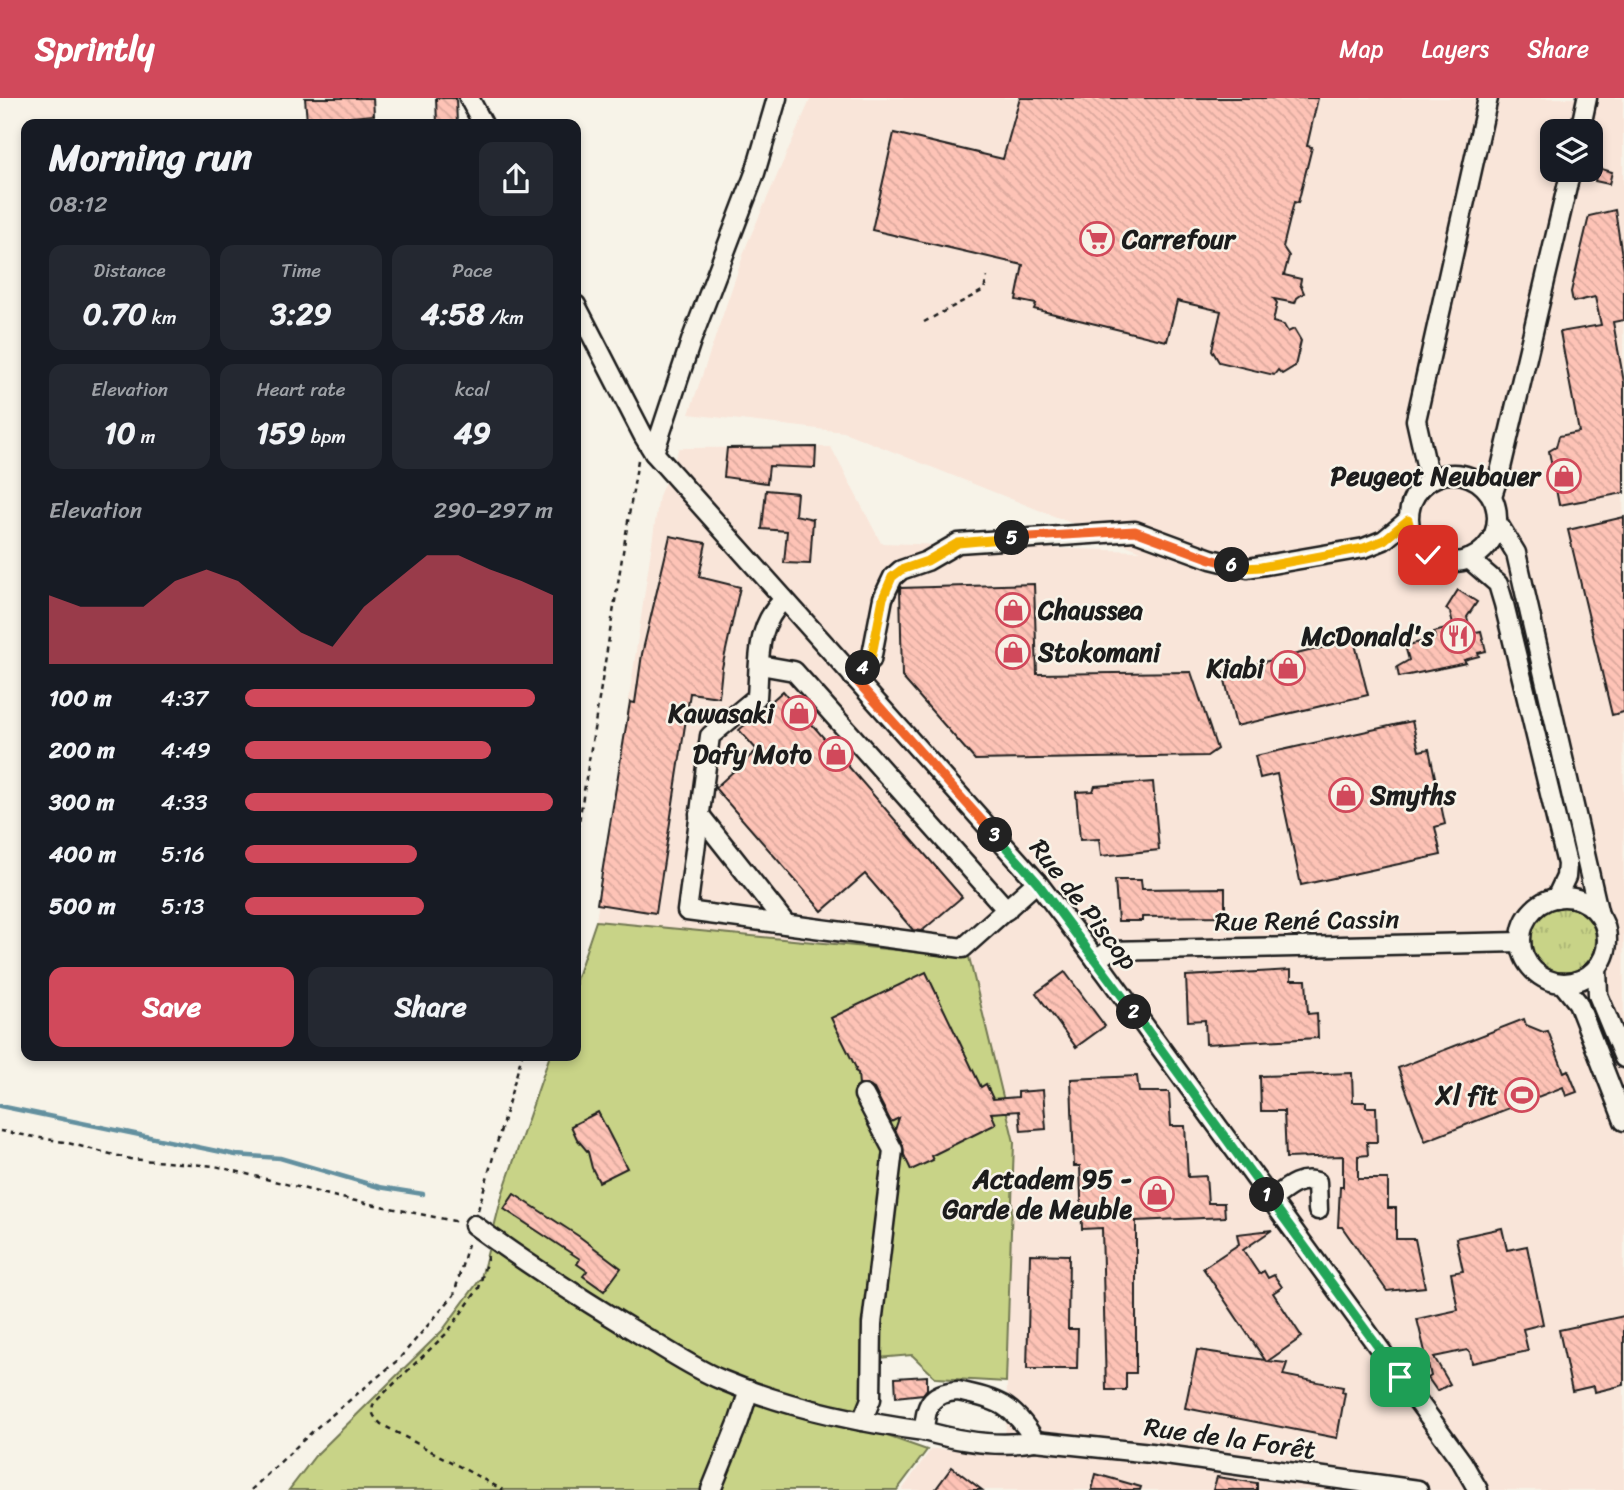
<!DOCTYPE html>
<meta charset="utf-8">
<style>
:root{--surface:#171b24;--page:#242831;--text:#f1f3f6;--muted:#9ea1a6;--accent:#d1495b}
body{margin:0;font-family:Sriracha,sans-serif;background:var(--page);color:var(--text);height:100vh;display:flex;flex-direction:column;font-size:26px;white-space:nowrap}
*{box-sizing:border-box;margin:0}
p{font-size:23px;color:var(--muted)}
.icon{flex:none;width:38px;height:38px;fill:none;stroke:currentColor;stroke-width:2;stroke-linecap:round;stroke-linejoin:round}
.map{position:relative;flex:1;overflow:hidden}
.details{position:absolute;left:21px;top:21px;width:560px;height:942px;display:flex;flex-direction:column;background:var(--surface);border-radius:14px;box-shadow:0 4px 10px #0003}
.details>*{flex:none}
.buttons{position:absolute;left:1540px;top:21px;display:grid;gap:14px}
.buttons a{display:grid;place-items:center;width:63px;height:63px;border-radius:14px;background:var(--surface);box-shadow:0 4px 10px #0003;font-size:35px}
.pin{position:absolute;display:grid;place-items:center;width:60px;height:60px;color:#fff;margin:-30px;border-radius:14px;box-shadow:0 4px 10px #0006}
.km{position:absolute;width:35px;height:35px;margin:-18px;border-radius:50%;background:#222;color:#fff;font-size:19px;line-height:35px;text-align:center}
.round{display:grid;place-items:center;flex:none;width:74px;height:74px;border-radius:14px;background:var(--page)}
.summary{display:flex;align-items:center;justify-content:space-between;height:119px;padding:0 28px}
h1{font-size:38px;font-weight:800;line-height:52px}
.figures{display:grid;grid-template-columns:repeat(3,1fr);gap:10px;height:119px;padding:7px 28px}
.figures div{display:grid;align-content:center;border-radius:14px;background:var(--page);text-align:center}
.figures b{font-size:30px;font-weight:800}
.figures small{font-size:19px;font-weight:400}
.figures p{font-size:19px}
.chart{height:196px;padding:14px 28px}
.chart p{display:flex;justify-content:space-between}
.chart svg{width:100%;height:126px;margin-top:7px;fill:var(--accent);opacity:.7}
.button{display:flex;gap:14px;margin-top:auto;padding:14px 28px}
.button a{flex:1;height:80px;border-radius:14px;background:var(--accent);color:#fff;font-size:28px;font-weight:800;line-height:80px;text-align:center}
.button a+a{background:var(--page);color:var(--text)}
ul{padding:0 28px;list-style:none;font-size:23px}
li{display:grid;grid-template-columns:112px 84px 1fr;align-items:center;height:52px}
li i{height:18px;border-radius:9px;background:var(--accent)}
header{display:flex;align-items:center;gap:42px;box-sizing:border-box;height:98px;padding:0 35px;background:var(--accent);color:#fff}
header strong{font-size:33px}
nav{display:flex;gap:38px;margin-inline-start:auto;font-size:24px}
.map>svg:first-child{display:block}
</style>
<header>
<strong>Sprintly</strong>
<nav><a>Map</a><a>Layers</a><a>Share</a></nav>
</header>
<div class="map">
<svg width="1624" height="1392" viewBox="0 0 1624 1392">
<defs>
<pattern id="grass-tufts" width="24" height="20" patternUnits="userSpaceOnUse" patternTransform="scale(1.75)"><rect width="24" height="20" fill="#c8d387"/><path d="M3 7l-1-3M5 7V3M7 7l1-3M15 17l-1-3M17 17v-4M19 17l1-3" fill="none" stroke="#abb574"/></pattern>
<pattern id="building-back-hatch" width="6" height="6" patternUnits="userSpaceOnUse" patternTransform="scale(1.75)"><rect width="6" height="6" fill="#fec3b6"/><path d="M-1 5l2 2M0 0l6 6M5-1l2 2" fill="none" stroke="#d9a79c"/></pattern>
</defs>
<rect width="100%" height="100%" fill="#f7f3e8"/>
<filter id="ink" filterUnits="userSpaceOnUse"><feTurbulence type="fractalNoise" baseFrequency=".0143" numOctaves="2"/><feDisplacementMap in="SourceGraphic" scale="14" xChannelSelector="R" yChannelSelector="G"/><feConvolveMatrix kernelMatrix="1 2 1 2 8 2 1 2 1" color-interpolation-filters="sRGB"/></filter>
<g filter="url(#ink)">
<path fill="#f9e5d9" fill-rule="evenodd" d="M811 0H1623L1624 1392H902L931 1351 1005 1352 1014 1044 969 860 596 823 659 398 679 350 831 349 881 445 1141 453 844 334 689 316 747 146ZM1552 33H1591V72H1552Z"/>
<circle fill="url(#grass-tufts)" stroke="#727852" stroke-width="2" cx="1563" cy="842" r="33"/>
<path fill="#c8d387" stroke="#727852" stroke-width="2" d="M596 823 969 859 1014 1044 1006 1284 936 1280 912 1257 878 1260 873 1333 927 1352 897 1392H289L315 1358 442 1233 481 1180 503 1094 550 957H576V882Z"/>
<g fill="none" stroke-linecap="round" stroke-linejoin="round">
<path stroke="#64909f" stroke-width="4.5" d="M0 1008 236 1057 280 1060 379 1089 423 1096"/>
</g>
<g fill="url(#building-back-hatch)" stroke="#1c1c1c" stroke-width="2">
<path d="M305 0H373L374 17 307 23Z"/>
<path d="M436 0H456L457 26H437Z"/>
<path d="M1020 0H1318L1307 48 1312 49 1298 105 1294 104 1283 149 1289 158 1284 177 1301 181 1300 186 1304 195 1297 200 1295 205 1274 201 1277 205 1273 224 1284 227 1288 234 1294 231 1301 243 1295 268 1282 276 1278 272 1274 277 1219 264 1212 252 1221 213 1177 203 1167 243 1153 240 1034 211 1036 206 1016 202 1023 167 872 132 894 35 1003 61Z"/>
<path d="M1598 70 1612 74 1609 86 1595 83Z"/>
<path d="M1615 112 1624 171V222L1613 224 1624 284V395L1559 407 1549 353 1556 349 1559 338 1579 334 1560 234 1601 227 1595 199 1573 204 1571 194 1589 118Z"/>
<path d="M816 349 815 370 769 368 767 385 724 379 727 350Z"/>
<path d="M766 392 797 395 795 417 813 421 810 466 784 465 787 433 762 431Z"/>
<path d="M1624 419V614L1612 617 1568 432Z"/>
<path d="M670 438 706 445 699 479 740 489 722 570 719 599 690 595 656 815 597 806 630 604 635 605 642 556Z"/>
<path d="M1034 486 1037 576 1191 574 1217 651 1207 658 975 662 902 579 900 490Z"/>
<path d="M1458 492 1477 504 1467 519 1471 535 1481 533 1486 553 1478 555 1479 558 1464 562 1466 565 1399 579 1397 569 1409 562 1405 548 1435 540 1434 534 1454 529 1450 514 1446 511Z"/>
<path d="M1354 542 1368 597 1236 628 1223 574Z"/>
<path d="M783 593 962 799 922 833 913 832 865 776 822 813 715 690 757 652 739 632Z"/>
<path d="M1412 623 1419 653 1429 651 1445 726 1435 729 1441 757 1301 787 1277 676 1260 680 1255 658Z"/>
<path d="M1153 684 1159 752 1101 758 1099 741 1080 742 1076 694 1093 693 1095 688Z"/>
<path d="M1115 782H1141L1142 791 1225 790V818L1142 819V823H1118Z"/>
<path d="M1291 872V882H1306L1308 916 1317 915 1318 940 1206 946 1205 922 1188 923 1186 878Z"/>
<path d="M926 874 981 989 986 986 993 1001 1018 999V994L1043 992 1046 1031 1021 1033 1019 1013 991 1015 996 1026 931 1058 933 1062 911 1072 904 1057 903 1047 895 1032 899 1020 891 1024 874 991 865 986 859 987 858 975 855 973 856 970 831 920Z"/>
<path d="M1065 874 1105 928 1076 949 1036 895Z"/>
<path d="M1524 921 1526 927 1543 934 1548 933 1564 974 1568 972 1577 994 1566 998 1563 989 1425 1043 1398 970Z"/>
<path d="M1352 975 1353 1004H1366V1009H1376L1377 1044H1367L1368 1057 1358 1058V1081H1388V1110H1396V1141H1415L1425 1189 1387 1193 1342 1129H1338L1340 1089H1343V1058L1286 1060 1284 1013H1261L1260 978Z"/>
<path d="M1137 978 1139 994H1169L1171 1028H1185L1188 1079 1206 1078 1208 1105H1224L1225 1119 1136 1123V1275H1126V1292H1106L1102 1130 1082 1131 1080 1068H1074L1071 981Z"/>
<path d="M598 1014 627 1070 599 1084 592 1070 588 1054 577 1041 571 1028Z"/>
<path d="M514 1096 580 1139 621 1170 604 1193 583 1178 587 1173 577 1166 580 1161 504 1111Z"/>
<path d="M1502 1130 1507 1152 1527 1148 1543 1226 1523 1231 1528 1253 1472 1265 1470 1254 1467 1252 1434 1259 1450 1286 1437 1293 1428 1280 1431 1278 1417 1221 1458 1212 1451 1175 1463 1173 1456 1140Z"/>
<path d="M1272 1132 1243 1152 1259 1176 1264 1173 1268 1180 1274 1177 1282 1189 1273 1195 1302 1239 1268 1263 1287 1265 1283 1277 1343 1289 1342 1294 1345 1295 1337 1340 1185 1310 1197 1252 1265 1262 1203 1170 1239 1146 1237 1136Z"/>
<path d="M1030 1156 1069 1157 1068 1231H1078L1077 1271H1027Z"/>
<path d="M1624 1218V1287L1595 1294 1594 1288 1572 1293 1559 1232Z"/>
<path d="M927 1278V1291L923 1296 896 1299 895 1280Z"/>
<path d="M952 1369 982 1392H935Z"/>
<path d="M1096 1376 1141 1389 1140 1392H1092Z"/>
<path d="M1217 1379 1257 1385V1392H1213Z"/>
</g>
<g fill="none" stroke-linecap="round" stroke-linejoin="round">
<g stroke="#1c1c1c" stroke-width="23">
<g id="minor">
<path d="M469 0 483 26"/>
<path d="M1580 33 1587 0"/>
<path d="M576 207 643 337 654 355 1037 784 1106 875 1462 1364 1478 1392"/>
<path d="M654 355 691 243 755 75 777 0"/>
<circle cx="1453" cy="420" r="44"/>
<path d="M1434 379 1427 371 1416 322 1488 0"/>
<path d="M1492 398 1501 370 1571 72"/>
<path d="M1497 424 1516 455 1599 817"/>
<path d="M1469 461 1498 486 1504 506 1567 766 1566 779 1556 800"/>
<path d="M784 501C755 530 760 560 757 599L710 638 687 813 963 850 1037 784"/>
<path d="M760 567 794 573 1007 812"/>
<path d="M853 579 871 562 883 500 893 479 901 472 927 463 958 445 1135 433 1211 461 1248 470 1364 450 1384 442 1408 422"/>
<path d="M699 716 786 826"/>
<circle cx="1564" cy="842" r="43"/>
<path d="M1096 862 1109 853 1521 844"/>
<path d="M1597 870 1598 897 1624 960"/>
<path d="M1562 885 1578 905 1624 1023"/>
<path d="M1271 1102C1285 1092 1298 1078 1317 1084L1318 1112"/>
<path d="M474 1127C528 1167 585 1203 643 1238 669 1253 695 1271 722 1282 786 1309 856 1324 924 1333"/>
<path d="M958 1293C998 1302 1013 1306 1035 1343 999 1350 959 1343 924 1333 926 1307 929 1295 958 1293Z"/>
<path d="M862 1323 871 1301 872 1226 893 1052 864 997"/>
<path d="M1035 1343 1151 1355 1418 1392"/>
<path d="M711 1392 739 1323 749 1292"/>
</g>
</g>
<g stroke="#1c1c1c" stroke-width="2.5" stroke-dasharray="5 5" stroke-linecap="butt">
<path d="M924 224 984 192 987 179"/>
<path d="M576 742 638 362"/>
<path d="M0 1033 64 1044 130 1061 215 1068 341 1100 459 1124"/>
<path d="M478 1112 522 957"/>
<path d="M488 1158 479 1190 447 1235 374 1305C370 1315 374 1319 381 1326L503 1392"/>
<path d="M251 1392 315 1331 398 1262 454 1197 469 1142"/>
</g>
<use href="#minor" stroke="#f7f3e8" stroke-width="18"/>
</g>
</g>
<g fill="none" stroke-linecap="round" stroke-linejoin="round" filter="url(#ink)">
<g stroke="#fff" stroke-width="14">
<path id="split-1" d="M1267 1097 1400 1279"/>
</g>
<g stroke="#fff" stroke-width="14">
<path id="split-2" d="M1134 914 1267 1097"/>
</g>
<g stroke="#fff" stroke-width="14">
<path id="split-3" d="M995 737 1037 784 1134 914"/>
</g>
<g stroke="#fff" stroke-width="14">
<path id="split-4" d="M863 570 853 579 995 737"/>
</g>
<g stroke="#fff" stroke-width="14">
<path id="split-5" d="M863 570 871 562 883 500 892 479 901 472 927 463 958 445 1012 440"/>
</g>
<g stroke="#fff" stroke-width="14">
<path id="split-6" d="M1012 440 1135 433 1211 461 1232 467"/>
</g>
<g stroke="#fff" stroke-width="14">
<path id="split-7" d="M1232 467 1245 470 1261 469 1364 450 1384 442 1408 422 1413 441 1428 457"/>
</g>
<use href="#split-1" stroke="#22a559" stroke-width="9"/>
<use href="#split-2" stroke="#22a559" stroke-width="9"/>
<use href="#split-3" stroke="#22a559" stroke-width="9"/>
<use href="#split-4" stroke="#f0652b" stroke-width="9"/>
<use href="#split-5" stroke="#f5b400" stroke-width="9"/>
<use href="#split-6" stroke="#f0652b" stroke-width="9"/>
<use href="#split-7" stroke="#f5b400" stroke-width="9"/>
</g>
<defs>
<g id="supermarket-ring" transform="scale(1.75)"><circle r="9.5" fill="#f7f3e8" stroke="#d1495b" stroke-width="1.5"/><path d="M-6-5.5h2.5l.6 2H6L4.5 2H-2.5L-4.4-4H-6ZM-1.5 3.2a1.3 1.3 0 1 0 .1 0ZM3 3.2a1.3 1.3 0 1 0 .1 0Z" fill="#d1495b"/></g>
<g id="shop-ring" transform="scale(1.75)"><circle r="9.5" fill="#f7f3e8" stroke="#d1495b" stroke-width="1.5"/><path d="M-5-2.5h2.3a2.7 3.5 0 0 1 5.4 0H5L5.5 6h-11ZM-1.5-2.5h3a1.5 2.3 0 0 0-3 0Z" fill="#d1495b"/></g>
<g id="restaurant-ring" transform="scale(1.75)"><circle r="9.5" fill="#f7f3e8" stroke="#d1495b" stroke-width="1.5"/><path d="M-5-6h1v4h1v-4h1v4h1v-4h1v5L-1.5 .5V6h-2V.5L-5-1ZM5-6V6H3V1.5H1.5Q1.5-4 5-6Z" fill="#d1495b"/></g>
<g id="stadium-ring" transform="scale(1.75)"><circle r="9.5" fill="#f7f3e8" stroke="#d1495b" stroke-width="1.5"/><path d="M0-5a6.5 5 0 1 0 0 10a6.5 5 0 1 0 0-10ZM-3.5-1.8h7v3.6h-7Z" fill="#d1495b"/></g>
</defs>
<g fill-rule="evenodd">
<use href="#supermarket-ring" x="1097" y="141"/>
<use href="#shop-ring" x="1564" y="378"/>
<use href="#shop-ring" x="1013" y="512"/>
<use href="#restaurant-ring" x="1458" y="538"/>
<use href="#shop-ring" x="1013" y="554"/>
<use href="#shop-ring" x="1288" y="570"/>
<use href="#shop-ring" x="799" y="615"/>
<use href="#shop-ring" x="836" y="656"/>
<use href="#shop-ring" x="1346" y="697"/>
<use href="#stadium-ring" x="1522" y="997"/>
<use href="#shop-ring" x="1157" y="1096"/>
</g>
<g text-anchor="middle" stroke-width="5" stroke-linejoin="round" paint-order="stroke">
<g font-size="26" font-weight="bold" fill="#1c1c1c" stroke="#f7f3e8" text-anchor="end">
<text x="1122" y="150" text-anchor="start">Carrefour</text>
<text x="1540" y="387">Peugeot Neubauer</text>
<text x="1038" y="521" text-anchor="start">Chaussea</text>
<text x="1434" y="547">McDonald's</text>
<text x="1038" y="563" text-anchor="start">Stokomani</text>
<text x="1264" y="579">Kiabi</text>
<text x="774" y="624">Kawasaki</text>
<text x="812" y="665">Dafy Moto</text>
<text x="1370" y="706" text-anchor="start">Smyths</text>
<text x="1498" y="1006">Xl fit</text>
<text x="1132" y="1090">Actadem 95 -<tspan x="1132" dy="30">Garde de Meuble</tspan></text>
</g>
<g font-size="26" fill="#1c1c1c" stroke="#f7f3e8">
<text transform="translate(1084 806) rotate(52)" y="9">Rue de Piscop</text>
<text transform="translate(1307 822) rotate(-1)" y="9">Rue René Cassin</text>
<text transform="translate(1230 1340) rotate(8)" y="9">Rue de la Forêt</text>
</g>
</g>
</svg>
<div class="buttons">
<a><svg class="icon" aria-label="layers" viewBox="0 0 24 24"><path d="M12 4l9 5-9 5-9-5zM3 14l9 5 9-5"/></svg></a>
</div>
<div class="pin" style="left:1400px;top:1279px;background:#1e9e55"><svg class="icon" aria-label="arrive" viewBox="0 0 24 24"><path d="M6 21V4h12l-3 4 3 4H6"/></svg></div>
<div class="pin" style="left:1428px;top:457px;background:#d93025"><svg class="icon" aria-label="check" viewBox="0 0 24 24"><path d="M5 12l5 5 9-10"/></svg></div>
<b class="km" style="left:1267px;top:1097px">1</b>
<b class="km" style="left:1134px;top:914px">2</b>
<b class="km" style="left:995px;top:737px">3</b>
<b class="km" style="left:863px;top:570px">4</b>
<b class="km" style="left:1012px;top:440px">5</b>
<b class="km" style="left:1232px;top:467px">6</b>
<section class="details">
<div class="summary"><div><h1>Morning run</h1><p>08:12</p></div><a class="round"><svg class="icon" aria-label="share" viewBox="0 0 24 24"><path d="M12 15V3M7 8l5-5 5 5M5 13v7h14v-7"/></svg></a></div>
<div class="figures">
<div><p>Distance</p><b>0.70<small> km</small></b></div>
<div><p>Time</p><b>3:29</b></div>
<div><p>Pace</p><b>4:58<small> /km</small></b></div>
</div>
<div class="figures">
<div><p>Elevation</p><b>10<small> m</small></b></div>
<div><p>Heart rate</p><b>159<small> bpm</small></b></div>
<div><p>kcal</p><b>49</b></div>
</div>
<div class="chart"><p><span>Elevation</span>290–297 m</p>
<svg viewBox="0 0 160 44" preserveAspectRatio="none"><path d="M0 44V20L10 24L20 24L30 24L40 15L50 11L60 15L70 24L80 33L90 38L100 24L110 15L120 6L130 6L140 11L150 15L160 20V44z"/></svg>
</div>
<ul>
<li><b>100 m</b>4:37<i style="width:94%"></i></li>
<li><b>200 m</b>4:49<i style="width:80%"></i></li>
<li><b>300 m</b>4:33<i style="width:100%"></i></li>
<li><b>400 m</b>5:16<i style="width:56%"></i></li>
<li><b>500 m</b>5:13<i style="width:58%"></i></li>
</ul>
<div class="button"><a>Save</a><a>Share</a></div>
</section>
</div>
